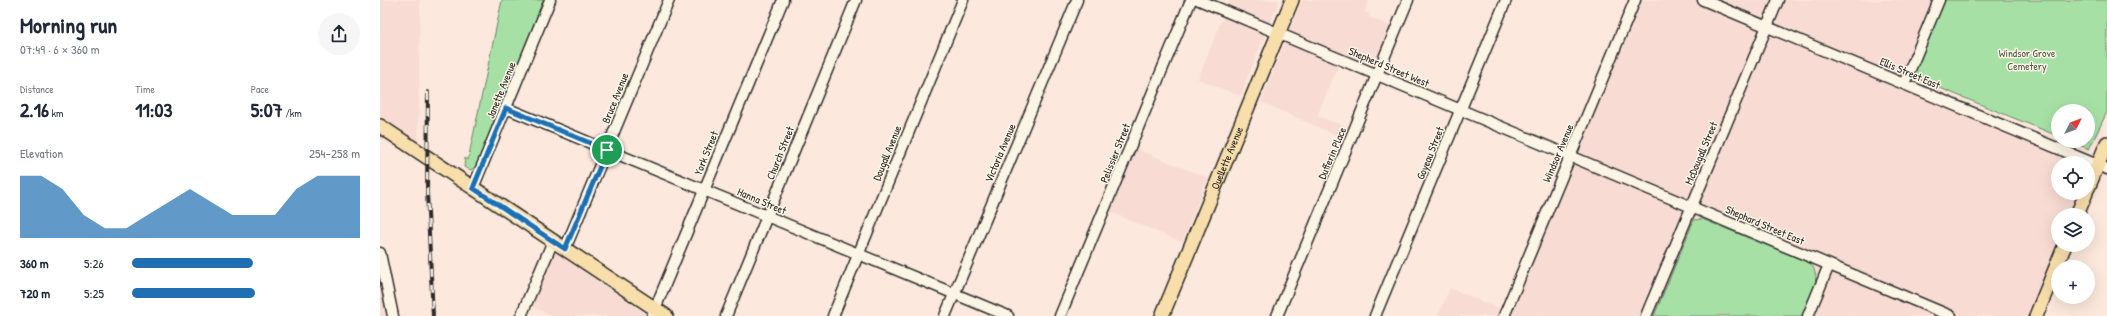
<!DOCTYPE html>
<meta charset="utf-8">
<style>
:root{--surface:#fff;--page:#f6f6f7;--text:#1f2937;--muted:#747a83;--accent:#1f6fb2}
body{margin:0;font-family:"Patrick Hand",sans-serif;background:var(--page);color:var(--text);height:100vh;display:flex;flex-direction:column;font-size:15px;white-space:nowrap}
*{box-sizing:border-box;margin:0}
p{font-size:13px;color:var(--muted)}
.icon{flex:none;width:22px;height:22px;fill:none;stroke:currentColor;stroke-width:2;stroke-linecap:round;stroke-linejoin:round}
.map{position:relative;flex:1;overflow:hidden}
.panel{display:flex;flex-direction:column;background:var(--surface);width:380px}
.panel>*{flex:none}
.needle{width:26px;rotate:48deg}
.controls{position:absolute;left:1671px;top:104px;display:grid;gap:8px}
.controls a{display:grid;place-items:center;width:44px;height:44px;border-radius:50%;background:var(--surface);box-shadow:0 4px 16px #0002;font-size:20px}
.pin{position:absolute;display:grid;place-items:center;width:34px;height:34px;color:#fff;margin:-17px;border:2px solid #fff;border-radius:50%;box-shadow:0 1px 4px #0007}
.round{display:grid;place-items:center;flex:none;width:42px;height:42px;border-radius:21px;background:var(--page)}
.summary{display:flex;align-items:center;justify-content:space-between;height:68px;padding:0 20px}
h1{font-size:22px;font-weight:700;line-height:30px}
.metrics{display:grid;grid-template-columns:repeat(3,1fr);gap:6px;height:68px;padding:4px 20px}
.metrics div{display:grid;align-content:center}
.metrics b{font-size:20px;font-weight:700}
.metrics small{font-size:11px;font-weight:400}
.metrics p{font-size:11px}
.chart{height:112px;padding:8px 20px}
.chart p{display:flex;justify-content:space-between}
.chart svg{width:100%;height:72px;margin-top:4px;fill:var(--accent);opacity:.7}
ul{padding:0 20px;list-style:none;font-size:13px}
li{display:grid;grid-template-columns:64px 48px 1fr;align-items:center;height:30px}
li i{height:10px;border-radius:5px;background:var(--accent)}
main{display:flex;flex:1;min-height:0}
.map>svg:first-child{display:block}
</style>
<main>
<section class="panel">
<div class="summary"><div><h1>Morning run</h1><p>07:49 · 6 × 360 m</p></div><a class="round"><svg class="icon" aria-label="share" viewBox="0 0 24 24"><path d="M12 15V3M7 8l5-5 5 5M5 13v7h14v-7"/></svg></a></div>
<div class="metrics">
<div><p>Distance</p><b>2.16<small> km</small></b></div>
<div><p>Time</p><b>11:03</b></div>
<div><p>Pace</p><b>5:07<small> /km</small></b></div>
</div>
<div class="chart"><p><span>Elevation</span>254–258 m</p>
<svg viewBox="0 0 160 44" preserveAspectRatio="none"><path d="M0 44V6L10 6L20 14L30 30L40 38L50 38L60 30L70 22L80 14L90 22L100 30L110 30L120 30L130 14L140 6L150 6L160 6V44z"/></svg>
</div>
<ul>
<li><b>360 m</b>5:26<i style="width:53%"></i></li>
<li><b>720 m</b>5:25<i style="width:54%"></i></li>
</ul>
</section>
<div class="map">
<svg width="1727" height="316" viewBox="0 0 1727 316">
<rect width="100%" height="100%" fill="#fce8dc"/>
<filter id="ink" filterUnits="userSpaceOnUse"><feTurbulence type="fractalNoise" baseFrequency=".025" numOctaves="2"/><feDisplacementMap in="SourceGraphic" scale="8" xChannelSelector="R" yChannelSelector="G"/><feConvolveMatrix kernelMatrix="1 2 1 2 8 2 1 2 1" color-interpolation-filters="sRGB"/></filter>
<g filter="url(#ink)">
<g fill="#f8dbd3">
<path d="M0 0H40L38 142 0 117Z"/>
<path d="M850 0H899L860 96 818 79Z"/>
<path d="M922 0H989L984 12 990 14 989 17 1013 27 997 67 989 76 959 64 937 116 970 128 968 133 962 130 960 137 881 102Z"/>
<path d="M1259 0H1553L1523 72 1519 76H1514L1395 24 1390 35H1395L1692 158 1699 163H1678V193H1698L1689 215H1678V242L1648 316H1058L1070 288 1122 310Z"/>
<path d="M754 148 828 178 802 242 728 211Z"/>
<path d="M173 251 270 316H171L150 305Z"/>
<path d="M0 279 3 295 8 316H0Z"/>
</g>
<g fill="#a7e0a5" stroke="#698668">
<path d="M122 0H167L97 166 91 170 84 167 85 158 88 160Z"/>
<path d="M1560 0H1727V112L1709 149 1689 141H1708V111H1678V136L1528 75Z"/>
<path d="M1322 219 1430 263C1444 279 1429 299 1422 316H1274L1314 220Z"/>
</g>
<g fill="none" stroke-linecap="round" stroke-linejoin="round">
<g stroke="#2b2b2b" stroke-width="13">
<g id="minor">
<path d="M819 0 1571 316"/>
<path d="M1323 0 1727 169"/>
<path d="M1524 84 1559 0"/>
<path d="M126 108 628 316"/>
<path d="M93 188 170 0"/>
<path d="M185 249 289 0"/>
<path d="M0 253 13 316"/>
<path d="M141 316 173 241"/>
<path d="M272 316 403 0"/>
<path d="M346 316 476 0"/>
<path d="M453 316 583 0"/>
<path d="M565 316 697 0"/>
<path d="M680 316 811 0"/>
<path d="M897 316 1028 0"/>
<path d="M995 316 1126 0"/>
<path d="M1124 316 1255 0"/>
<path d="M1266 316 1398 0"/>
<path d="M1428 316 1449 265"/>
</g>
</g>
<g stroke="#2b2b2b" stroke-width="16">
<g id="major">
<path d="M0 126 286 316"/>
<path d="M1708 188 1727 143"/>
<path d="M1697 215 1706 193"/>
<path id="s1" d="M782 316 912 0"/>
<path d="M1656 316 1685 245"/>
</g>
</g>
<use href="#minor" stroke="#fcf5e5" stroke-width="10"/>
<use href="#major" stroke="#f8deab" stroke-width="13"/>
<g stroke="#2b2b2b" stroke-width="4">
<path id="rail" d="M48 92 47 192 53 316"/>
</g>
<use href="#rail" stroke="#fcf5e5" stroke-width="2.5" stroke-dasharray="8" stroke-linecap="butt"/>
</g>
</g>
<g fill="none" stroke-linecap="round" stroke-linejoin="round" filter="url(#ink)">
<g stroke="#fff" stroke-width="8">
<path id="route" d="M126 108 227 150 185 249 93 188Z"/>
</g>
<use href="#route" stroke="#1f6fb2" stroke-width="5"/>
</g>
<g text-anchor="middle" stroke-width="3" stroke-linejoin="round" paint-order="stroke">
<g font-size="11" fill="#4a584a" stroke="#fcf5e5">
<text x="1647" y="57">Windsor Grove<tspan x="1647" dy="13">Cemetery</tspan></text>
</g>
<g font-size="11" fill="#2b2b2b" stroke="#fcf5e5">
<text transform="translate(1009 67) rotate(23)" y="4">Shepherd Street West</text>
<text transform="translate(1530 73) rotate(23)" y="4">Ellis Street East</text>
<text transform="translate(121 90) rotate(-68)" y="4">Janette Avenue</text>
<text transform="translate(235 98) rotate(-68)" y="4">Bruce Avenue</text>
<text transform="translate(326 153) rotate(-68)" y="4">York Street</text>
<text transform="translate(400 153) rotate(-68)" y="4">Church Street</text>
<text transform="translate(507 153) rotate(-68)" y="4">Dougall Avenue</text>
<text transform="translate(620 153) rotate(-67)" y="4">Victoria Avenue</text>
<text transform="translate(735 153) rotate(-68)" y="4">Pelissier Street</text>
<text transform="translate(952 153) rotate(-67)" y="4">Dufferin Place</text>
<text transform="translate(1050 153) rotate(-68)" y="4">Goyeau Street</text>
<text transform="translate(1178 153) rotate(-67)" y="4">Windsor Avenue</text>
<text transform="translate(1321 153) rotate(-67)" y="4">McDougall Street</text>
<text dy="4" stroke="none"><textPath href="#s1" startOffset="171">Ouellette Avenue</textPath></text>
<text transform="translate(382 201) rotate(23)" y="4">Hanna Street</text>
<text transform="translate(1385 225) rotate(23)" y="4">Shephard Street East</text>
</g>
</g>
</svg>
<div class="controls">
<a><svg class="needle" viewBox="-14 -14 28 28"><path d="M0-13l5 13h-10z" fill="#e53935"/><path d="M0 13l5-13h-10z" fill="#747a83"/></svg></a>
<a><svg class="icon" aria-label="locate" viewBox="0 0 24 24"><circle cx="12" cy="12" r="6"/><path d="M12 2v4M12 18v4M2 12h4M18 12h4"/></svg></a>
<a><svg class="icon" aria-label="layers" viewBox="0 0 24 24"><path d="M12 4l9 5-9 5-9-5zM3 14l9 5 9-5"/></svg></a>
<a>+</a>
</div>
<div class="pin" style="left:227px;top:150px;background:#1e9e55"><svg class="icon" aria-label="arrive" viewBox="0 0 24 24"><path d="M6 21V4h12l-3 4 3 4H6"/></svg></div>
</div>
</main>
